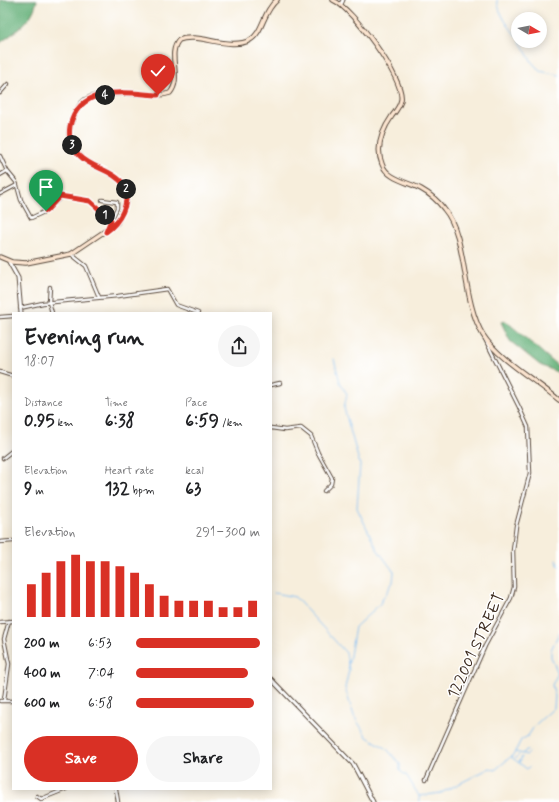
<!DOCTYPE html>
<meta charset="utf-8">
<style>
:root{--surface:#fff;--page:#f6f6f6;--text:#202124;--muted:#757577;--accent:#d93025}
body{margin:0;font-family:Mynerve,sans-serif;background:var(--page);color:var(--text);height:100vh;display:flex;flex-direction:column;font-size:15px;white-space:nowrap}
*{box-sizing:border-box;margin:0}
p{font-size:13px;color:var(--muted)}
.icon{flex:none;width:22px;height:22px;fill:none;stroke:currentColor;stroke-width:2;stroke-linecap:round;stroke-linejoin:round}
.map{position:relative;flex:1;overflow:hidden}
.panel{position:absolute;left:12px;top:312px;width:260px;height:478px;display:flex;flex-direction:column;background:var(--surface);border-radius:0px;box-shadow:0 2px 10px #0003}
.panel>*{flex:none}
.needle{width:26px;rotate:100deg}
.controls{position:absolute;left:511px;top:12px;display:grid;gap:8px}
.controls a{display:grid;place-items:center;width:36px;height:36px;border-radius:50%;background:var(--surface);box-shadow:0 2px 10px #0003;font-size:20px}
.pin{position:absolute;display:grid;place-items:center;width:34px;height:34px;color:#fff;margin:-41px -17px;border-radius:50% 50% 50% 0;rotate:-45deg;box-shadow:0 0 4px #0007}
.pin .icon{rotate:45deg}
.km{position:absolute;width:20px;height:20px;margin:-10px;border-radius:50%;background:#222;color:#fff;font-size:11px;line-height:20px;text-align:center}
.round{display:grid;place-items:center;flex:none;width:42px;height:42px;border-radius:21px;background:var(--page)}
.summary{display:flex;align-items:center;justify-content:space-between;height:68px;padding:0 12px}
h1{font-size:22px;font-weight:800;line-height:30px}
.metrics{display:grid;grid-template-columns:repeat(3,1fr);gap:6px;height:68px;padding:4px 12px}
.metrics div{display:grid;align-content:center}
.metrics b{font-size:17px;font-weight:800}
.metrics small{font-size:11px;font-weight:400}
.metrics p{font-size:11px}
.chart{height:112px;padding:8px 12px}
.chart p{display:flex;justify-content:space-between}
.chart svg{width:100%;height:72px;margin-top:4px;stroke:var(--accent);stroke-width:6}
.action{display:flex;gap:8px;margin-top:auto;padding:8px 12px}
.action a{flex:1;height:46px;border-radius:24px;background:var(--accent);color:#fff;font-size:16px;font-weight:800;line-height:46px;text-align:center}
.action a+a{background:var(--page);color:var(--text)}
ul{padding:0 12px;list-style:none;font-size:13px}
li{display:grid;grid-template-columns:64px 48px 1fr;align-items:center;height:30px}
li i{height:10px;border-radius:5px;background:var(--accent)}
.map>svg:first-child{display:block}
</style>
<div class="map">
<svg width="559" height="802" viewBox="0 0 559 802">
<rect width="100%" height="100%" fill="#fff"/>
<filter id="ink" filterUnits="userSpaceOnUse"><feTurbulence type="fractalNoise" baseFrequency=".025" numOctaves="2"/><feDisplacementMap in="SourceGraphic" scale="8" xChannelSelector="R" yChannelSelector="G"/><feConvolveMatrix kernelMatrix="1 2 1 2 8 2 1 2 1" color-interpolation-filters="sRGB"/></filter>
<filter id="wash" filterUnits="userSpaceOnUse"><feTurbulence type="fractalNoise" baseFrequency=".012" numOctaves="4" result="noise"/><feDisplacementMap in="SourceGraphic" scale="16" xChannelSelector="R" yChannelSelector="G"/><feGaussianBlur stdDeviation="0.9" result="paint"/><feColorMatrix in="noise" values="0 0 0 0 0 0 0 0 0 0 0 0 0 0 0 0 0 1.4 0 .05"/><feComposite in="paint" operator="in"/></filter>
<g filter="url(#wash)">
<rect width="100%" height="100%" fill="#f7eedc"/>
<g fill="#66b17a" stroke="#506e4c">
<path d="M0 0H37C33 21 16 31 0 43Z"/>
<path d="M506 321 559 367V373L540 365 510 341 501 322Z"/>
</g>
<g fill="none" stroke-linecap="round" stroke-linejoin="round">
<g stroke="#81bef4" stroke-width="1">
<path d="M497 0C499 15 509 27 518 38"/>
<path d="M520 41 531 61 540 71 559 75"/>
<path d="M334 359 340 382 347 394 344 408 360 465 357 508 377 549 394 572 393 582 379 605 355 627 348 667"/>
<path d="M556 560 559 566"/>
<path d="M274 593 295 597 346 653 349 670 345 688 354 716 367 737 386 748 400 764V771L407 776 419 796"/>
<path d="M515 752 523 754 526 750H528"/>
<path d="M524 754 527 755 529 753"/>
<path d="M511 757 527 769 529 767"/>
<path d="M515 759 519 755"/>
<path d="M519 762 522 757"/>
<path d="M520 762 521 761"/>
<path d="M420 802 419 796 441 793 490 768 495 770 514 754 521 740 528 736 535 725 554 708 555 696 552 685 558 673 551 657V650L559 633"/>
</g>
</g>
</g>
<g filter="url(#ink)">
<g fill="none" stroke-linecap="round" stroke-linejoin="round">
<g stroke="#57473a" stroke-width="4.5">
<g id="minor">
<path d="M0 93 8 84"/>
<path d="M0 156 7 171 16 182 21 200 31 218 46 211 62 196 90 201 111 220 108 228"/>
<path d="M0 175 7 171"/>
<path d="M0 194 17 185"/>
<path d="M102 200 117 202V208L111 221"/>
<path d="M71 254 86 266 99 297"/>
<path d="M50 287 49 302 52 313"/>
<path d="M20 308 43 303 118 296 167 289 176 305 198 313"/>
<path d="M0 317 13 316"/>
<path d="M0 372 13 376"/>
<path d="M271 385 280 383"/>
<path d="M271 428 285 430 301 428 311 436 318 453 332 478 331 484 324 491"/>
<path d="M3 458 13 450"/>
<path d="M0 542 13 541"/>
<path d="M0 622 13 621"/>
<path d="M4 700 9 664 4 639 9 621"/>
<path d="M0 701H13"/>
<path d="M426 780 485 646 511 598 514 587 513 551 516 526 530 473 528 427 519 407 484 337"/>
<path d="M116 789 118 802"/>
<path d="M37 796 41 799 66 789"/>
</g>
</g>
<g stroke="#57473a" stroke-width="5">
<g id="tertiary">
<path d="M341 4 343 0"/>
<path d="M9 262 18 278 21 313"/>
<path d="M271 679 353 764 373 802"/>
</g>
</g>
<g stroke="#57473a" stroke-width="5.5">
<g id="secondary">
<path d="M333 0C352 8 405 79 401 100 400 106 396 111 392 116 383 129 375 147 382 164 387 179 408 182 421 189 430 194 438 201 444 209 468 237 461 299 483 335 498 359 537 381 559 400"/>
<path d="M0 257 12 262 26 263 71 254 117 223 126 202 125 186C113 169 89 169 76 151 69 142 67 131 72 120 75 113 79 104 85 100 99 91 130 93 145 94 154 95 162 96 170 93 183 78 166 54 179 40 197 32 230 51 250 40 263 33 263 11 277 0"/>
</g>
</g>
<use href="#minor" stroke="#fff" stroke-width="2.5"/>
<use href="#tertiary" stroke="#fff" stroke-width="3"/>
<use href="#secondary" stroke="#fce5d0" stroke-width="3.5"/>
</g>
</g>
<g fill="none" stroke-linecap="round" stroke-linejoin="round" filter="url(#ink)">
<g stroke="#fff" stroke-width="8">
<path id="route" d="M46 211 60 196 90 201 111 220 106 232C120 222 130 204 125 186 114 170 93 169 80 156 72 148 68 137 70 126 80 84 125 93 158 95"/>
</g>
<use href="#route" stroke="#d93025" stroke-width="5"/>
</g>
<g text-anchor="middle" stroke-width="3" stroke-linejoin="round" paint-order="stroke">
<g font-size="16" fill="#3b2a1e" stroke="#fff">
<text transform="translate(475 645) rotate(-65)" y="6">122001 STREET</text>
</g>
</g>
</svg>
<div class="controls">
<a><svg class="needle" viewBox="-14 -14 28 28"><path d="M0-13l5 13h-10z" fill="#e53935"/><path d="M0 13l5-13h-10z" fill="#757577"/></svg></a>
</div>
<div class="pin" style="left:46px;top:211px;background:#1e9e55"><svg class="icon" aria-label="arrive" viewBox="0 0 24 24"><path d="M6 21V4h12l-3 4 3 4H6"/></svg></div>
<div class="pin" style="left:158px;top:95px;background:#d93025"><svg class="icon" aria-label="check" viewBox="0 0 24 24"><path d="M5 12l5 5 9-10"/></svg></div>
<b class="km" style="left:105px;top:215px">1</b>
<b class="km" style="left:126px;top:189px">2</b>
<b class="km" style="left:72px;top:145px">3</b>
<b class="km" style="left:105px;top:95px">4</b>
<section class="panel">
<div class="summary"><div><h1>Evening run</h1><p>18:07</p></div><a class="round"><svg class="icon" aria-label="share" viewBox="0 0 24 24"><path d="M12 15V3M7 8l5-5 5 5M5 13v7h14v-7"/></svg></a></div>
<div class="metrics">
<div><p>Distance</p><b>0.95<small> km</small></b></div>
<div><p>Time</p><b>6:38</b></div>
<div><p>Pace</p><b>6:59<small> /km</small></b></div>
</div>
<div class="metrics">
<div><p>Elevation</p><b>9<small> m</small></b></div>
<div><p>Heart rate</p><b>132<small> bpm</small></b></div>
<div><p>kcal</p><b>63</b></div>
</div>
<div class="chart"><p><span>Elevation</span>291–300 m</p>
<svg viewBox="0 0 160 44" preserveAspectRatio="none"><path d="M5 44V24M15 44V17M25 44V10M35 44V6M45 44V10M55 44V10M65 44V13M75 44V17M85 44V24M95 44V31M105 44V34M115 44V34M125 44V34M135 44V38M145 44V38M155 44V34"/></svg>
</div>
<ul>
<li><b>200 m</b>6:53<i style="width:100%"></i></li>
<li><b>400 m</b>7:04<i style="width:90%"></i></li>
<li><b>600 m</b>6:58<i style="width:95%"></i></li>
</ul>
<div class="action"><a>Save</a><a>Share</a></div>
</section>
</div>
